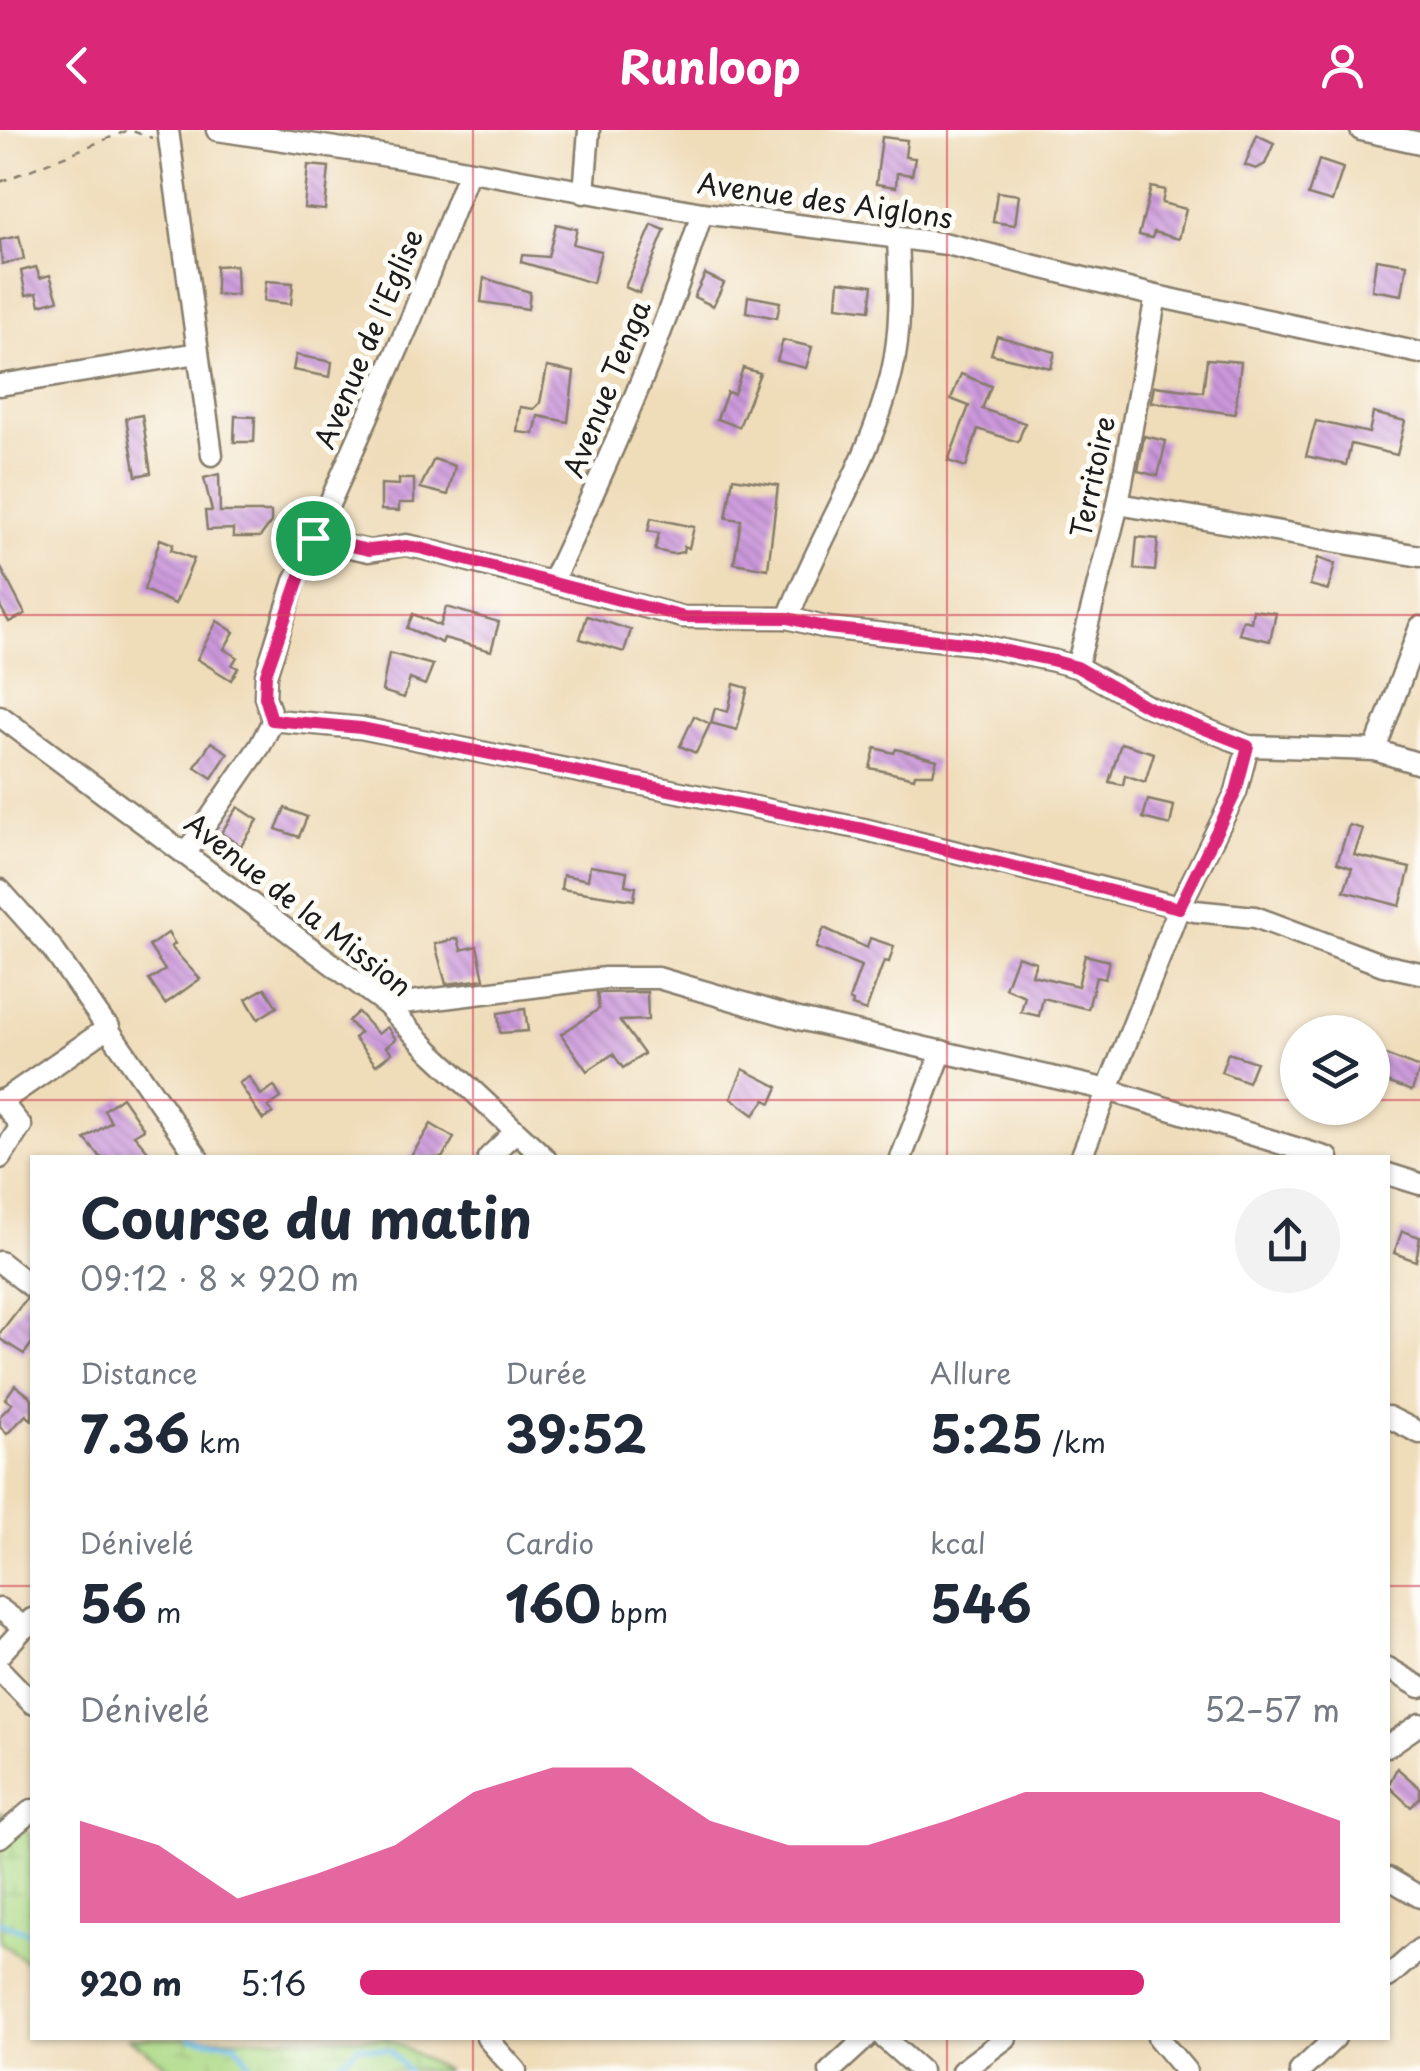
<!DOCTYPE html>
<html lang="fr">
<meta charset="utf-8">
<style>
:root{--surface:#fff;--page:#f2f2f3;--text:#1f2937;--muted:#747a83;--accent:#db2777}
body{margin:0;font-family:"Playpen Sans",sans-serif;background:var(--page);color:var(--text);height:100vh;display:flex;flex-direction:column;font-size:38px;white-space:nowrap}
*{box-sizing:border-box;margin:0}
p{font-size:32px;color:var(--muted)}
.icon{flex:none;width:55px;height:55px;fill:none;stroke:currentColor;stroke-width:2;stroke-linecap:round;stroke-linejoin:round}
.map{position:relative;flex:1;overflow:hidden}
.panel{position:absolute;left:30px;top:1025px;width:1360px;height:885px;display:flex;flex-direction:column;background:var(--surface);border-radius:0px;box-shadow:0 2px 8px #0004}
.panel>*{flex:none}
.buttons{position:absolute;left:1280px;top:885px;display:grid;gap:20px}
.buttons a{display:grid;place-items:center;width:110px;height:110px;border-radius:50%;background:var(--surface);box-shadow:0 2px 8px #0004;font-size:50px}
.pin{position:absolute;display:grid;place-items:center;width:85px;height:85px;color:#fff;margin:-42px;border:5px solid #fff;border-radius:50%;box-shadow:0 2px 10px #0007}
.round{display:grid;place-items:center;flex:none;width:105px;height:105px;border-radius:52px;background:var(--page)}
.summary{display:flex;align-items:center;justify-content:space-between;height:170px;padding:0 50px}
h1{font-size:55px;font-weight:700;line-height:75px}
.stats{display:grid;grid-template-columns:repeat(3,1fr);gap:15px;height:170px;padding:10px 50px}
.stats div{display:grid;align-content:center}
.stats b{font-size:50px;font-weight:700}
.stats small{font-size:28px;font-weight:400}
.stats p{font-size:28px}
.chart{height:280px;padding:20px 50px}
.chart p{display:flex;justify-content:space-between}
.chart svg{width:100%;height:180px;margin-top:10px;fill:var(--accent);opacity:.7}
ul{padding:0 50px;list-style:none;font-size:32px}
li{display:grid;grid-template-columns:160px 120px 1fr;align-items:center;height:75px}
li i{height:25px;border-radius:12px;background:var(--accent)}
header{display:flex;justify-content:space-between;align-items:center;height:130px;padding:0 50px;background:var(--accent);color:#fff;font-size:45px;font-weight:700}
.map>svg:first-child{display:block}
</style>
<header><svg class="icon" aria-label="back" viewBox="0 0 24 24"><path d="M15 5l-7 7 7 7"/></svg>Runloop<svg class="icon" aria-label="person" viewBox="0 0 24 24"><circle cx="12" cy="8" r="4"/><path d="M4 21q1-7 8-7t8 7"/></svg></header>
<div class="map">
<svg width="1420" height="1941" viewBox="0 0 1420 1941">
<defs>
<pattern id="wetland-marsh" width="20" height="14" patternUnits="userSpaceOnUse" patternTransform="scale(2.5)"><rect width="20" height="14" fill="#adda87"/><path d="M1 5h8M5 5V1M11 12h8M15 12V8" fill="none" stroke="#94ba74"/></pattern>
<pattern id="building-back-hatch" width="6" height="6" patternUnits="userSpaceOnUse" patternTransform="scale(2.5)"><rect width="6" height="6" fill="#cc99dc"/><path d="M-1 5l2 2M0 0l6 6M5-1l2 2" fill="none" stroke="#a57cb2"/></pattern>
</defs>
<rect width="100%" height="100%" fill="#fdfcf7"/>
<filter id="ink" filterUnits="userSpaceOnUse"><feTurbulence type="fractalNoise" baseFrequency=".01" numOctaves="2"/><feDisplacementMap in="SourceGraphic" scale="20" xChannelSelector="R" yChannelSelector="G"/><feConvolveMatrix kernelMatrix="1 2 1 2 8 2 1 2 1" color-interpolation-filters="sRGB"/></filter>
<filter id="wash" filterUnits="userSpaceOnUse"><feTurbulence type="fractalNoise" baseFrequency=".0048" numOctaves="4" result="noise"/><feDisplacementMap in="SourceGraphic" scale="40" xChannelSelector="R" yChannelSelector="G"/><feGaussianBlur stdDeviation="2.25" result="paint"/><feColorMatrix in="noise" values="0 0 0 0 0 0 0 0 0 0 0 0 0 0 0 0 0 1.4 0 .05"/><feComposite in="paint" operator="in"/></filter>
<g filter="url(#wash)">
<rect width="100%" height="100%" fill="#efdcb9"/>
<g fill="url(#wetland-marsh)" stroke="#647b52" stroke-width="2.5">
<path d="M0 1682 32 1706V1836L0 1812Z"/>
<path d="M129 1908H387L447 1941H174Z"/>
</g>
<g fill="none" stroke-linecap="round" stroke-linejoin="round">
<g stroke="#70beeb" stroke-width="5">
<path d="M0 1792 32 1804"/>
<path d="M190 1908 236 1913 255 1941"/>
<path d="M330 1941 359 1916 389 1920 408 1941"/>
</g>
</g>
<g id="blocks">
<g fill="url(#building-back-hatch)">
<path d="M1257 5 1274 13 1265 34 1256 39 1245 35Z"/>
<path d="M882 7 907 10 905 27 915 28 912 45 897 43 896 57 876 54Z"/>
<path d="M1319 30 1343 38 1332 72 1308 65Z"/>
<path d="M308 35 329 37 325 80 304 78Z"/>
<path d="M1151 57 1165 60 1162 73 1186 79 1179 109 1154 102 1152 108 1139 105Z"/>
<path d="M997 62 1019 65 1015 95 993 92Z"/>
<path d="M556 94 577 99 573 114 601 121 593 153 521 132 522 125 548 127Z"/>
<path d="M652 95 665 100 639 163 625 157Z"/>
<path d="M19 106 24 129 2 134 0 110Z"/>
<path d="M1376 129 1407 134 1402 165 1372 160Z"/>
<path d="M236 135 237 165H216V136Z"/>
<path d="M36 137 40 148 50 145 58 170 40 175 37 163 26 165 21 141Z"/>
<path d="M705 144 724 153 713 176 694 167Z"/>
<path d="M484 148 530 162 528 179 481 172Z"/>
<path d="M266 151 293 153 291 174 264 171Z"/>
<path d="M839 151 873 155 870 180 837 176Z"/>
<path d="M748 166 780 172 777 188 746 182Z"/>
<path d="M997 206 1055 222 1051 238 991 224Z"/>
<path d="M783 210 812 217 806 238 777 231Z"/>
<path d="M296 225 332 232 330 247 293 240Z"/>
<path d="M1207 229 1241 232 1235 284 1151 272 1154 256 1203 262Z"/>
<path d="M547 237 574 242 568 292 538 286 534 304 517 302 520 277 534 279 540 273Z"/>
<path d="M743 238 760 243 739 297 717 289 727 262 734 264Z"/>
<path d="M961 244 991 256 982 279 1025 293 1018 312 978 299 966 337 948 331 969 276 951 269Z"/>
<path d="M1373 283 1405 291 1397 325 1351 314 1346 335 1306 326 1316 291 1369 303Z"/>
<path d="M142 285 151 343 136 346 126 288Z"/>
<path d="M235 286 255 287 254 312H234Z"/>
<path d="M1144 306 1166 311 1158 346 1138 341Z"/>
<path d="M434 329 455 336 448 365 420 358Z"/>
<path d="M219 344 220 382H271V392L260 407H233V399L207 400 205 381H212L204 348Z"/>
<path d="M733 348 778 355 768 439 734 433 741 390 726 388Z"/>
<path d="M399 349H414V373H399V381L381 380V354L399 355Z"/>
<path d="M651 388 694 397 689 418 684 416 683 422 673 424 655 420 659 403 648 401Z"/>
<path d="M1137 407 1158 409 1155 441 1134 439Z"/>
<path d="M160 409 173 414 171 420 194 429 175 474 144 460Z"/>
<path d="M1318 428 1335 434 1328 460 1310 455Z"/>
<path d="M0 436 25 484 9 492 0 476Z"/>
<path d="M446 477 499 492 491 521 444 508 442 513 407 498 413 484 440 496Z"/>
<path d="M1253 480 1276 483 1270 511 1239 504 1243 490 1251 492Z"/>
<path d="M587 486 631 500 624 522 580 509Z"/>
<path d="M217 491 234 502 224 519 237 527 232 535 238 538 231 550 197 529Z"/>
<path d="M389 523 433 535 425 555 410 549 404 568 382 561Z"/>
<path d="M734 554 748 558 737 600 711 593 715 578 728 582Z"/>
<path d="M694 586 710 594 696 623 680 616Z"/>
<path d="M211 612 228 623 212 648 195 637Z"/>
<path d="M1121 613 1154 623 1145 652 1125 645 1123 655 1109 652Z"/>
<path d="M875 618 894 623 896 619 937 630 933 644H915L914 648 870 638Z"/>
<path d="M1148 670 1174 676 1170 695 1143 688Z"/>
<path d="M238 677 258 690 241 716 221 703Z"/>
<path d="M285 678 307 687 299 707 276 699Z"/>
<path d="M1349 695 1363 699 1354 725 1410 738 1400 776 1344 761 1352 738 1337 733Z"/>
<path d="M590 736 627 742 625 755 636 757 634 770 561 759 563 745 588 750Z"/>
<path d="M824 798 867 818 870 808 894 816 889 832 884 831 866 881 852 876 853 872 849 870 861 836 816 818Z"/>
<path d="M168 803 175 814 171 817 200 849 165 874 149 850 165 840 149 816Z"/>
<path d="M458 808 461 820 477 816 484 849 446 854 435 814Z"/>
<path d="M1085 825 1109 831 1105 849 1096 847 1088 879 1043 868 1039 886 1021 882 1025 866 1005 858 1017 826 1036 832 1032 845 1078 856Z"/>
<path d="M265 858 277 877 258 889 246 869Z"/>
<path d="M647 862 648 890 620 891 644 924 623 938 613 924 587 941 561 904 599 879 597 863Z"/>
<path d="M525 879 528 901 500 903 498 883Z"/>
<path d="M358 882 378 904 387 897 396 909 386 917 392 923 376 935 354 908 360 903 348 891Z"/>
<path d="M1228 923 1256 932 1248 952 1221 942Z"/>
<path d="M1380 923 1420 938 1412 961 1372 947Z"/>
<path d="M743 939 778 957 771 973 765 970 754 985 731 968Z"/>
<path d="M249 947 261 965 274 956 281 968 268 977 273 983 263 990 239 953Z"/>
<path d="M122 967 144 999 134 1005 154 1028H101L85 1009 111 992 104 980Z"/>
<path d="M431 994 454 1008 442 1028H410Z"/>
<path d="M1402 1101 1420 1107 1416 1131 1394 1123Z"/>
<path d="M26 1169 32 1170V1213L24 1224 0 1209V1203Z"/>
<path d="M15 1255 32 1268V1290L26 1285 7 1304 0 1297V1286L12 1274 5 1269Z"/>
<path d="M1397 1638 1420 1658V1667L1411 1677 1388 1656Z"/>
</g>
</g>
</g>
<g filter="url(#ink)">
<use href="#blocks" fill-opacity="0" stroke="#867c6a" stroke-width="2.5"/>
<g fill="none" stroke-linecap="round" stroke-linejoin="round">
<g stroke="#867c6a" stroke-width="25">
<g id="street">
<path d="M168 0 212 325"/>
<path d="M217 0 395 27 702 83 947 114 1156 166 1420 223"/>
<path d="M1361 0 1420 13"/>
<path d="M584 63 589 0"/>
<path d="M0 255 198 223"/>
<path d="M1118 374 1420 426"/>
<path d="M313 409 369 421 406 415 420 418 683 487 788 488 827 498 974 514 1055 531 1077 537 1147 576 1248 616 1375 620 1420 634"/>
<path d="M552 452C608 333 663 209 702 83"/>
<path d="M788 488C819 407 870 331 891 246 902 201 900 154 898 108"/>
<path d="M1077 537 1118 374 1156 166"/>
<path d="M0 586 387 875 431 922 545 1028"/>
<path d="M273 590 361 598 863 699 1195 781 1255 787 1383 835 1420 843"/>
<path d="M1375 620 1420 497"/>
<path d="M186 723 260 616 273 590 265 567 266 545 295 451 411 189 469 41"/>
<path d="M0 760 51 817 198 1028"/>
<path d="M387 875 605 848H658L799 889 1108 960 1328 1028"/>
<path d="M0 970 21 996 0 1028"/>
<path d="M1 972 109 897"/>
<path d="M488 1028 515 1002"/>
<path d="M901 1028 942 921"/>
<path d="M1081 1028 1179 778 1236 662 1248 616"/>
<path d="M1388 1044 1420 1054"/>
<path d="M0 1132 32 1157"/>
<path d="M1388 1287 1420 1303"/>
<path d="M0 1479 25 1498"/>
<path d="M0 1524 32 1489"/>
<path d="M1388 1538 1420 1557"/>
<path d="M0 1540 32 1573"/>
<path d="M1388 1616 1420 1594"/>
<path d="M0 1707 32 1680"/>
<path d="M1388 1748 1420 1767"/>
<path d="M1388 1847 1420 1819"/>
<path d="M487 1908 516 1941"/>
<path d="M884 1908 921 1941"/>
<path d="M1158 1908 1186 1941"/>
<path d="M830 1941 866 1908"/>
<path d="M962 1941 1006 1908"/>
<path d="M1300 1941 1335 1908"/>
</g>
</g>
<path stroke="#867c6a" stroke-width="2.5" stroke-dasharray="8 8" stroke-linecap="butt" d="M0 52 129 0 152 8"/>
<use href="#street" stroke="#fff" stroke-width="20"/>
</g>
</g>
<g fill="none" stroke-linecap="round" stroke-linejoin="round" filter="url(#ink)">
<g stroke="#fff" stroke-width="20">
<path id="route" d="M313 408 369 420 406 416 420 418 684 487 788 488 828 498 974 514 1055 531 1077 537 1146 576 1248 616 1236 662 1179 778 863 699 361 598 272 590 265 567 266 544Z"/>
</g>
<use href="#route" stroke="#db2777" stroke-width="12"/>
</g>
<path fill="none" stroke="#d1495b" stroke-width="2.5" stroke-opacity="0.55" d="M473 0V1028M947 0V1028M0 485H1420M0 970H1298M1372 970H1420M0 1456H32M1388 1456H1420M473 1908V1941M947 1908V1941"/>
<g text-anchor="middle" stroke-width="10" stroke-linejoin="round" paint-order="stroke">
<g font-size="28" fill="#1c1c1c" stroke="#fdfcf7">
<text transform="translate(825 71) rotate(8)" y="10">Avenue des Aiglons</text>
<text transform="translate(369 209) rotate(-67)" y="10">Avenue de l'Eglise</text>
<text transform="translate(607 259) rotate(-68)" y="10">Avenue Tenga</text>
<text transform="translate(1093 347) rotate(-78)" y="10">Territoire</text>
<text transform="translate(298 775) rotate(38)" y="10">Avenue de la Mission</text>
</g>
</g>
</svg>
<div class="buttons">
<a><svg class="icon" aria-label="layers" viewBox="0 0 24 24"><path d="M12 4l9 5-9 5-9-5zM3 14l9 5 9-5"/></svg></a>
</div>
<div class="pin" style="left:313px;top:408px;background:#1e9e55"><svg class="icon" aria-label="arrive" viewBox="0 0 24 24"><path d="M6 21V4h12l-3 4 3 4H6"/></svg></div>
<section class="panel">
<div class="summary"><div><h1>Course du matin</h1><p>09:12 · 8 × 920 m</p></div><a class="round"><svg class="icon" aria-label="share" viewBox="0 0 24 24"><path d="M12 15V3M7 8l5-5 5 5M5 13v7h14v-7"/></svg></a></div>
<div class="stats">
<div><p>Distance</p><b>7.36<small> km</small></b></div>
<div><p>Durée</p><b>39:52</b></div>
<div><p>Allure</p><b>5:25<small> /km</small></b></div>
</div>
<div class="stats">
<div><p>Dénivelé</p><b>56<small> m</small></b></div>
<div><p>Cardio</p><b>160<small> bpm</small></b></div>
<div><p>kcal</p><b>546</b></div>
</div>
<div class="chart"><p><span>Dénivelé</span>52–57 m</p>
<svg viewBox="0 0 160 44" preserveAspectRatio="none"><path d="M0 44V19L10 25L20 38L30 32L40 25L50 12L60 6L70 6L80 19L90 25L100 25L110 19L120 12L130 12L140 12L150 12L160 19V44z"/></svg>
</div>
<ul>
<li><b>920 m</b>5:16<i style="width:80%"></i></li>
</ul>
</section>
</div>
